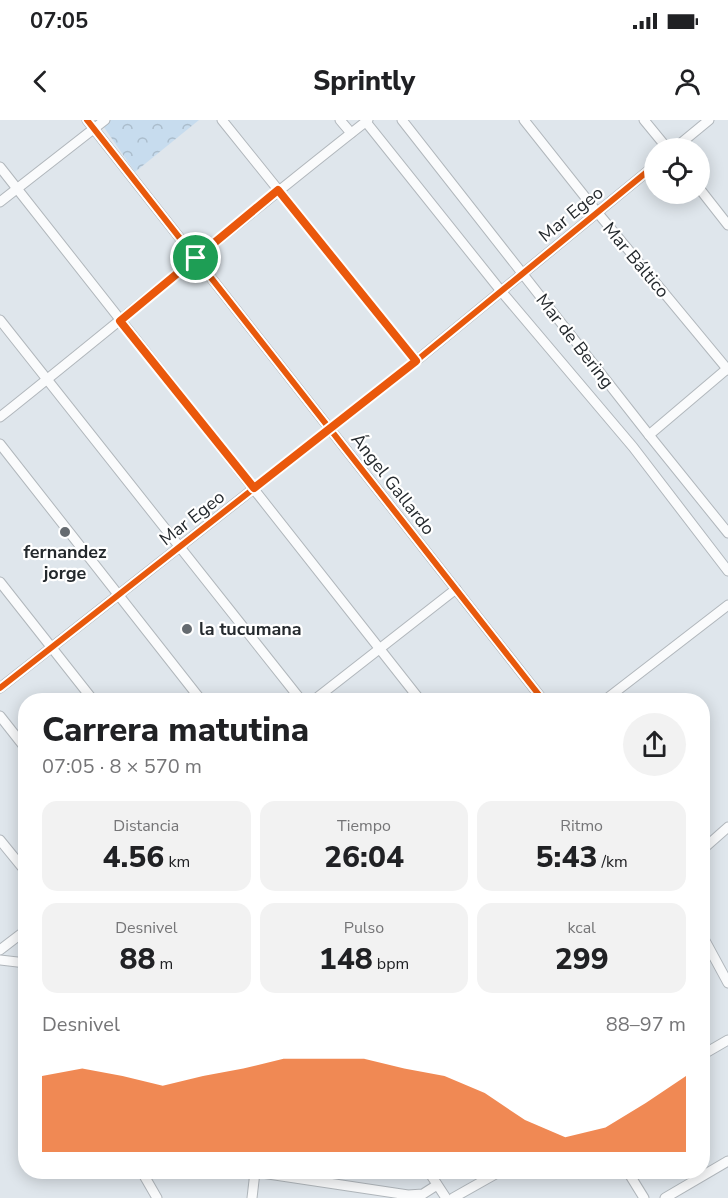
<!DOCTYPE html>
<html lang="es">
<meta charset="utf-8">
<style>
:root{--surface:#fff;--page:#f2f2f2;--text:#202124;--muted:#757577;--accent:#ea580c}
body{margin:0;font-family:"Nunito Sans",sans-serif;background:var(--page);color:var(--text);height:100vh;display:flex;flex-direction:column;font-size:22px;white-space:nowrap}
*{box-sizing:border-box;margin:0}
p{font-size:20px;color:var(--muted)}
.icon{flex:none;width:33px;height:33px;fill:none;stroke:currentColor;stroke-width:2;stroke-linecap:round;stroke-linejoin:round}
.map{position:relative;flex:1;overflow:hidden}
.details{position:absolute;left:18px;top:573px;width:692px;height:486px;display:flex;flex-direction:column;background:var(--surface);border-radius:24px;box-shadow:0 3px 15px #0003}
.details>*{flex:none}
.controls{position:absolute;left:644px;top:18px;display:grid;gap:12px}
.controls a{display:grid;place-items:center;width:66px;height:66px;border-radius:50%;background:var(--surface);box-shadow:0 3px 15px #0003;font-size:30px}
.pin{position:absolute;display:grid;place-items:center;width:51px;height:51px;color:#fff;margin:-26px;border:3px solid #fff;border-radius:50%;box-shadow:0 2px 6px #0007}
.round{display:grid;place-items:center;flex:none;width:63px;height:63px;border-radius:32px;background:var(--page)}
.headline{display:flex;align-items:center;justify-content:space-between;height:102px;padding:0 24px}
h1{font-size:33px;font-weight:800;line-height:45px}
.metrics{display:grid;grid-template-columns:repeat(3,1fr);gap:9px;height:102px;padding:6px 24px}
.metrics div{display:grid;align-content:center;border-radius:15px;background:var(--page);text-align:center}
.metrics b{font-size:30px;font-weight:800}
.metrics small{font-size:16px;font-weight:400}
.metrics p{font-size:16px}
.chart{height:168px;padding:12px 24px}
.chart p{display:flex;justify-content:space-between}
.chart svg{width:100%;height:108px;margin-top:6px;fill:var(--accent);opacity:.7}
.status{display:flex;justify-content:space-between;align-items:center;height:42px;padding:0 30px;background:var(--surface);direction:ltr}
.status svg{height:16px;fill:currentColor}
header{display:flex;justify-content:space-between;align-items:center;height:78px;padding:0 24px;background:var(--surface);font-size:27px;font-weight:800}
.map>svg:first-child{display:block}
</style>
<div class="status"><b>07:05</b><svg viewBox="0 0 49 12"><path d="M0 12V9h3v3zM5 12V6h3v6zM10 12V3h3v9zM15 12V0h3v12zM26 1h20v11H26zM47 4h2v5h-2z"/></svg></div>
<header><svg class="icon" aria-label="back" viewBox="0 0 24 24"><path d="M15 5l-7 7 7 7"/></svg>Sprintly<svg class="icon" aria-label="person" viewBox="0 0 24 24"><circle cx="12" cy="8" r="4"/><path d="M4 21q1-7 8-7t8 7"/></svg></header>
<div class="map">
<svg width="728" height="1078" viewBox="0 0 728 1078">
<defs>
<pattern id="park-crowns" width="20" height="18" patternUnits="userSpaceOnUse" patternTransform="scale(1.5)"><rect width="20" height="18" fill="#c7dcee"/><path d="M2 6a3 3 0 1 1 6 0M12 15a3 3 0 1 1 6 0" fill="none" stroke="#abbdcc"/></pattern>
</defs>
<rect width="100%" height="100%" fill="#dfe6ec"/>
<path fill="url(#park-crowns)" d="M105 0H199L135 52 101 3Z"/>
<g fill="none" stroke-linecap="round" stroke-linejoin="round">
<g stroke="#b1b7bc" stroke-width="11">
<g id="street">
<path d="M87 0 543 580"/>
<path d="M222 0 416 241"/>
<path d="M340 0 351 13"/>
<path d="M402 0 649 315 728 413"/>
<path d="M524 0 597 92 728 250"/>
<path d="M644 0 667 28"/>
<path d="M366 2 501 171 633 327 728 451"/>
<path d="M675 28 709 0"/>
<path d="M0 47 420 580"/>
<path d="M699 68 728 105"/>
<path d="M0 82 105 0"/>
<path d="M0 200 301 580"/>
<path d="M0 297C123 199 244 97 368 0"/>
<path d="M649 315 728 248"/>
<path d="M0 324 201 580"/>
<path d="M0 462 93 580"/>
<path d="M0 568 416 241 654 46"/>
<path d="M314 580 456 469"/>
<path d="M605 580 728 485"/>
<path d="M0 596 26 629"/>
<path d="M0 720 26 752"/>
<path d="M702 730 728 707"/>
<path d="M702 815 728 863"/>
<path d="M0 830 26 810"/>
<path d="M0 840 26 843"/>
<path d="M702 935 728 920"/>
<path d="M142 1052 157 1078"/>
<path d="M255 1052 408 1075 423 1074 437 1065"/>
<path d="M429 1052 446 1078"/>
<path d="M628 1052 644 1078"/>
<path d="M252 1078 255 1052"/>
<path d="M453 1078 499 1052"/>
<path d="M665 1078 728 1041"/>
</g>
</g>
<use href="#street" stroke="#fafbfc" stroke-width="9"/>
<g stroke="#fff" stroke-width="10">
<g id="cycleway">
<path d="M87 0 543 580"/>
<path d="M0 568 416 241 654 46"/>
</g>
</g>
<use href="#cycleway" stroke="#e8590c" stroke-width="6"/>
</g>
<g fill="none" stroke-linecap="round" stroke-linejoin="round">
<g stroke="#fff" stroke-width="12">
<path id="route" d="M278 70 416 241 254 368 120 201Z"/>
</g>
<use href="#route" stroke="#ea580c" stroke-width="8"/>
</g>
<g fill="#656b70" stroke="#fff" stroke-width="2">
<circle cx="65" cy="412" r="6"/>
<circle cx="187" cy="509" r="6"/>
</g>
<g text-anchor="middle" stroke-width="4.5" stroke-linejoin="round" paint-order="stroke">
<g font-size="18" fill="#24292d" stroke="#fff">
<text transform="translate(571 94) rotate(-39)" y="6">Mar Egeo</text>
<text transform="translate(636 140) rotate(50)" y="6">Mar Báltico</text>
<text transform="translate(575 221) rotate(52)" y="6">Mar de Bering</text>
<text transform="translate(393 364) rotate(52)" y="6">Ángel Gallardo</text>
<text transform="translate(192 398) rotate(-38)" y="6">Mar Egeo</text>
</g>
<g font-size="18" font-weight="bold" fill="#24292d" stroke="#fff">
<text x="65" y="438">fernandez<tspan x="65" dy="21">jorge</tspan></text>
<text x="199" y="515" text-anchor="start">la tucumana</text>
</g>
</g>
</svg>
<div class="controls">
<a><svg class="icon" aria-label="locate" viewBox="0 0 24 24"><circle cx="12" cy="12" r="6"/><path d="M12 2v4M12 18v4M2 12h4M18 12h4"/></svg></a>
</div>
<div class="pin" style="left:196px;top:138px;background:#1e9e55"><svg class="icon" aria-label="arrive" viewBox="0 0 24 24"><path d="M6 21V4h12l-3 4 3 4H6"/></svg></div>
<section class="details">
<div class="headline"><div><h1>Carrera matutina</h1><p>07:05 · 8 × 570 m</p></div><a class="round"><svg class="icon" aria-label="share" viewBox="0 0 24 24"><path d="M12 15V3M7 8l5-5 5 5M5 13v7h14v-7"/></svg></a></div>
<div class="metrics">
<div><p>Distancia</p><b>4.56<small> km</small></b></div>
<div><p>Tiempo</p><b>26:04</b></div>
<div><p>Ritmo</p><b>5:43<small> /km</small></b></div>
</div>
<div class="metrics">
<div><p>Desnivel</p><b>88<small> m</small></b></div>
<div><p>Pulso</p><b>148<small> bpm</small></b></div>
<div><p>kcal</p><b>299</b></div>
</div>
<div class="chart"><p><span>Desnivel</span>88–97 m</p>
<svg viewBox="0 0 160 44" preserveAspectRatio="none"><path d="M0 44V13L10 10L20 13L30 17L40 13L50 10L60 6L70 6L80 6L90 10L100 13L110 20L120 31L130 38L140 34L150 24L160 13V44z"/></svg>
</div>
</section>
</div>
